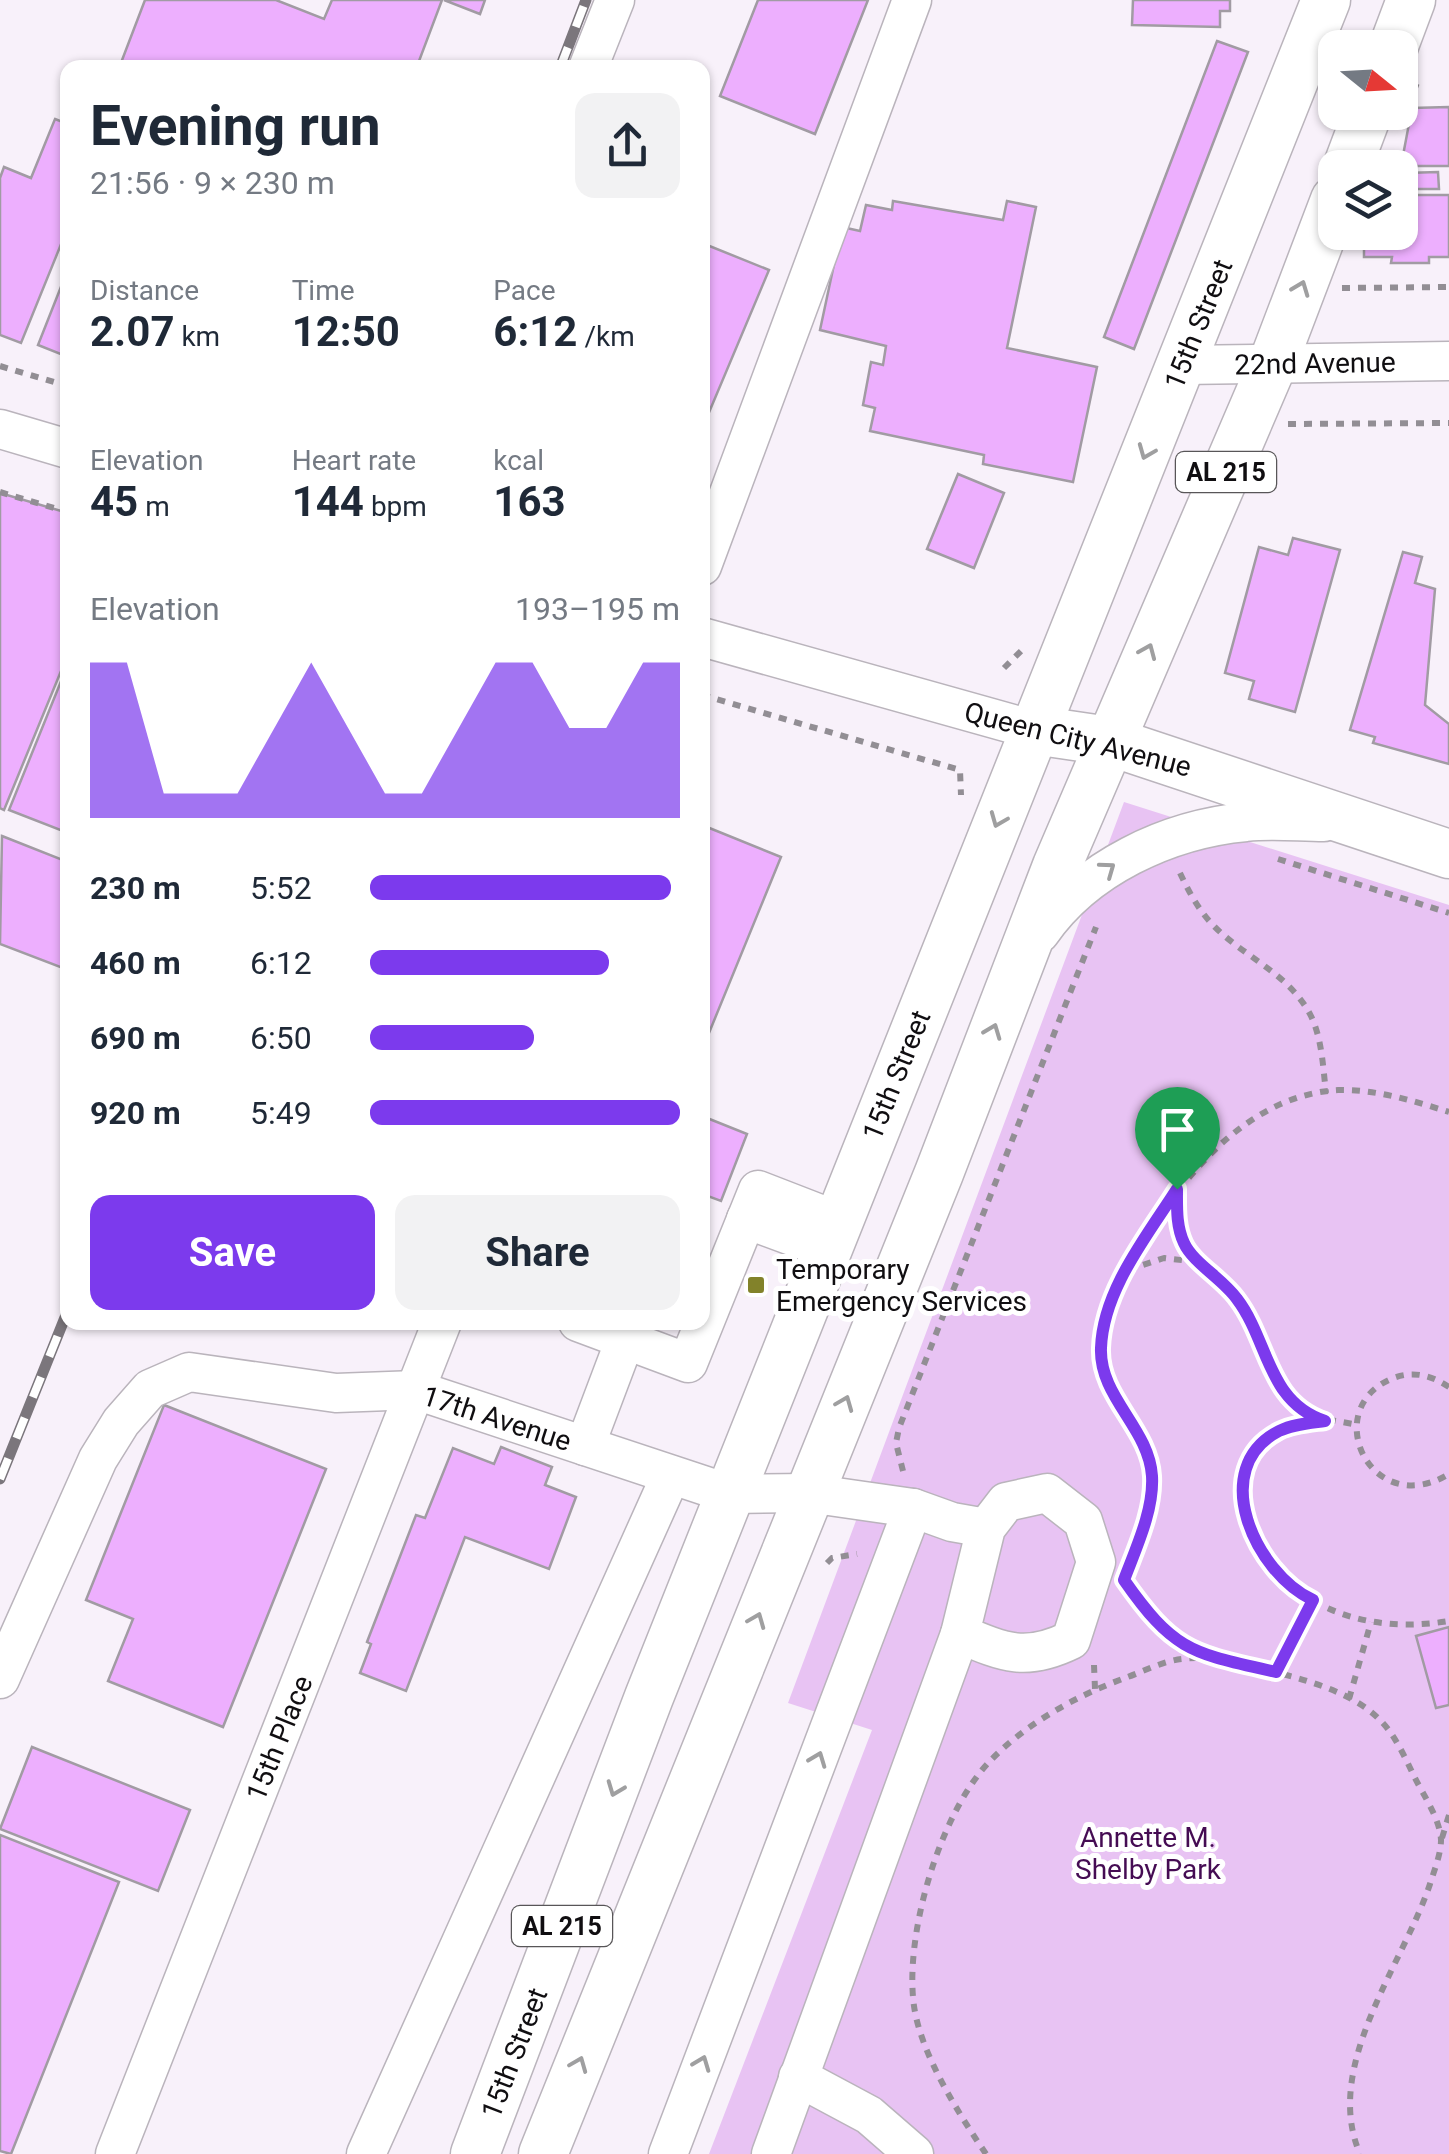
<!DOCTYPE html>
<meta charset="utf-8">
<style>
:root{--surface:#fff;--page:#f2f2f3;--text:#1f2937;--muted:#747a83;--accent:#7c3aed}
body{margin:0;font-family:Roboto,sans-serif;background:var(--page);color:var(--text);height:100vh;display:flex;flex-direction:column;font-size:38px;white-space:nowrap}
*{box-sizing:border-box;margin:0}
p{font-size:32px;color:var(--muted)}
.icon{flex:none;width:55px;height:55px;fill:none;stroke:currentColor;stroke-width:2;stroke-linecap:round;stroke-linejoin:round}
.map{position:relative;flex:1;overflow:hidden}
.panel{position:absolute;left:60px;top:60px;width:650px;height:1270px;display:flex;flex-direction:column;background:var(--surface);border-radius:20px;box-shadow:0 2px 8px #0004}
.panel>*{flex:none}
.needle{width:65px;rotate:108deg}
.fabs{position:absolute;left:1318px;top:30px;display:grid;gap:20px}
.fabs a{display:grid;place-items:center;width:100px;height:100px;border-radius:20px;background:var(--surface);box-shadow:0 2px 8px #0004;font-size:50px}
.pin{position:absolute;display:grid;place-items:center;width:85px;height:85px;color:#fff;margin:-102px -42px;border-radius:50% 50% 50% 0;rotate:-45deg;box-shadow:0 0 10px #0007}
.pin .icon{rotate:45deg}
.round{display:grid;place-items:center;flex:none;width:105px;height:105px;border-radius:20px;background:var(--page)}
.summary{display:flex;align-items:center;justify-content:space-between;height:170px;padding:0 30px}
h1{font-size:55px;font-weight:700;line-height:75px}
.figures{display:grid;grid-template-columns:repeat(3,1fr);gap:15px;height:170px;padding:10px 30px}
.figures div{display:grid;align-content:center}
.figures b{font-size:42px;font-weight:700}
.figures small{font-size:28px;font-weight:400}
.figures p{font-size:28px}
.chart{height:280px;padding:20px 30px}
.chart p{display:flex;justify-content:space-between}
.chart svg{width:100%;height:180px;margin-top:10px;fill:var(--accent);opacity:.7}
.action{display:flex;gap:20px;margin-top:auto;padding:20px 30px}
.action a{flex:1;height:115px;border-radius:20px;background:var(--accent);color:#fff;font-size:40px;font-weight:700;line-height:115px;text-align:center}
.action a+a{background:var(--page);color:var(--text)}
ul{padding:0 30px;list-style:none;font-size:32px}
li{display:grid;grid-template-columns:160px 120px 1fr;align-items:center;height:75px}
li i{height:25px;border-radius:12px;background:var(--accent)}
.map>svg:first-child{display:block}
</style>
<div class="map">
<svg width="1449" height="2154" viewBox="0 0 1449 2154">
<rect width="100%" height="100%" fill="#f8f1fa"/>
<path fill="#e8c3f3" d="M1124 802 1449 905V2154H709L872 1730 788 1703Z"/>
<g fill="#edaffe" stroke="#a19ba3" stroke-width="2.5">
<path d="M145 0H276L324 19 332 0H442L419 61 437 68H119Z"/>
<path d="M444 0H485L480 14Z"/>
<path d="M758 0H868L815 134 720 96Z"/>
<path d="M1133 0H1230V11H1220V27L1132 25Z"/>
<path d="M1217 41 1248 52 1134 349 1104 337Z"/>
<path d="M1449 107V166H1401L1412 108Z"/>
<path d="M55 119 68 124V227L21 343 0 335V178L4 167 31 178Z"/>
<path d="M1438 172 1439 189H1405V173Z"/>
<path d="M1400 195H1449V257H1429V263H1391L1392 257H1364V232H1400Z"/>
<path d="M893 201 1003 220 1007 201 1036 207 1007 348 1097 367 1073 482 983 464 984 455 870 431 875 408 863 405 871 362 883 365 886 346 820 330 842 227 860 231 866 205 892 210Z"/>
<path d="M702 243 769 270 702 429Z"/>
<path d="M68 269V357L38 345Z"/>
<path d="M958 474 1004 493 974 568 927 549Z"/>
<path d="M0 493 68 513V654L4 810 0 808Z"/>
<path d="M1293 538 1340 550 1295 712 1249 699 1254 681 1225 673 1259 547 1288 555Z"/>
<path d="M1403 552 1422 557 1415 583 1435 589 1425 705 1449 724V764L1373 743 1375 737 1350 730Z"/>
<path d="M68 664V833L9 810Z"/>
<path d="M702 825 781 857 702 1050Z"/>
<path d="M2 836 68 862V970L0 944Z"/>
<path d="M702 1116 747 1134 721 1201 702 1194Z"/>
<path d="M164 1405 326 1469 223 1727 108 1681 133 1619 86 1600Z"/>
<path d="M501 1447 552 1467 545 1485 576 1497 549 1569 465 1537 406 1691 360 1673 371 1644 367 1642 416 1515 425 1518 453 1448 494 1464Z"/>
<path d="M1449 1627V1705L1436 1708 1416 1636Z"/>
<path d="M32 1747 190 1810 158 1891 0 1829Z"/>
<path d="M0 1835 119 1882 11 2154 0 2151Z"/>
</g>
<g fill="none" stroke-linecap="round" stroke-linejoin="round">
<g stroke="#bab4bc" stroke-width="41">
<g id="minor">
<path d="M588 68 615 0"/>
<path d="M1181 365 1449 361"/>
<path d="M0 429 68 449"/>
<path d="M702 566 912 0"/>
<path d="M702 637 1034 730"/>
<path d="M1040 933C1085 868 1168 829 1246 822 1272 819 1298 822 1324 822"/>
<path d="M746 1219 827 1249"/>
<path d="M578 1322 688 1363 758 1190 838 1221"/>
<path d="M585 1446 625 1340"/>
<path d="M1047 1493 1083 1521 1096 1562 1071 1640C1026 1662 1005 1653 960 1634L986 1528 1006 1502Z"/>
<path d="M0 1679 98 1459 121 1422 150 1389 189 1372 336 1393 416 1390 730 1494 808 1493 913 1508 952 1522 986 1528"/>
<path d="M798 2077 869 2115 914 2154"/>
<path d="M115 2154 442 1322"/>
<path d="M366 2154 671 1475"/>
<path d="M668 2154 913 1508"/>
<path d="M771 2154 960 1634"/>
</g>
</g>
<g stroke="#bab4bc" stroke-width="51">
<g id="major">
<path d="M1393 48 1411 0"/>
<path d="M1347 168 1368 112"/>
<path d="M1034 730 1109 741 1449 854"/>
<path d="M475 2154 649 1697 1326 0"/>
<path d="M543 2154 939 1173 1057 866 1273 363 1335 200"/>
</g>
</g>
<g stroke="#928e94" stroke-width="6" stroke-dasharray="8 8" stroke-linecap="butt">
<path d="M1408 106 1418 80"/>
<path d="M1342 288 1449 287"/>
<path d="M0 366 68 386"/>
<path d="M1288 424 1449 423"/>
<path d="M0 492 68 512"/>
<path d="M1004 668 1021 651"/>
<path d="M702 695 960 770 961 795"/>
<path d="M1278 859 1449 913"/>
<path d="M1180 873C1189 892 1199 911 1214 926 1245 958 1289 973 1311 1016 1322 1039 1323 1067 1326 1093"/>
<path d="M1177 1193V1220L1186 1249 1224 1281 1241 1303 1270 1370 1288 1399 1310 1416 1358 1425"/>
<path d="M1128 1270 1164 1258 1198 1262"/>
<path d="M1449 1387C1431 1375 1412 1370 1391 1379 1319 1410 1371 1521 1449 1474"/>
<path d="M1325 1421C1310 1423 1293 1424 1279 1431 1263 1440 1253 1456 1248 1473 1234 1523 1264 1571 1307 1597 1350 1624 1400 1629 1449 1621"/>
<path d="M903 1471 896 1443 899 1428 1096 927"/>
<path d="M1133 1555C1142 1529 1154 1501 1152 1474 1147 1427 1099 1397 1101 1349 1102 1306 1128 1266 1150 1231 1192 1166 1253 1095 1338 1090 1375 1089 1414 1101 1449 1112"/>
<path d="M827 1563 832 1558 857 1554"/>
<path d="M1128 1585 1179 1644 1210 1658"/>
<path d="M1094 1665 1095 1689"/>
<path d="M1276 1672 1313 1600"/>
<path d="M1349 1699 1371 1622"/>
<path d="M1442 1838 1449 1815"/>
<path d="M986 2154C959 2114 921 2055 914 2006 904 1935 940 1812 991 1760 1027 1723 1076 1696 1125 1678 1142 1672 1163 1661 1182 1659 1211 1655 1243 1665 1271 1671 1307 1680 1354 1693 1380 1720 1396 1736 1405 1758 1415 1778 1424 1796 1440 1819 1441 1840 1441 1854 1434 1871 1430 1884 1403 1965 1322 2066 1360 2154"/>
</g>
<use href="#minor" stroke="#fff" stroke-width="38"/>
<use href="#major" stroke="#fff" stroke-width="48"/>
<g stroke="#7b767c" stroke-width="11">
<g id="rail">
<path d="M560 68 586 0"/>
<path d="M0 1479 68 1310"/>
</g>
</g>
<use href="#rail" stroke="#fff" stroke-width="8" stroke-dasharray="22" stroke-linecap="butt"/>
</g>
<defs><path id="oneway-chevron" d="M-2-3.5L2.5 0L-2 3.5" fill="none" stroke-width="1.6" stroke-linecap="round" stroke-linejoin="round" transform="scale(2.5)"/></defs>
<g stroke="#9f9fa0">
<use href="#oneway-chevron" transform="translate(1301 288) rotate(-69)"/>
<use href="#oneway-chevron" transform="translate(1146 452) rotate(112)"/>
<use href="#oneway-chevron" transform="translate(1148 651) rotate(-67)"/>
<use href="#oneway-chevron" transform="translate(998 820) rotate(112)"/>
<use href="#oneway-chevron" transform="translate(1108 869) rotate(-36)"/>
<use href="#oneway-chevron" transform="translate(993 1031) rotate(-69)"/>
<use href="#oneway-chevron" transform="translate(845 1403) rotate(-68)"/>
<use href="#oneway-chevron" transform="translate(757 1620) rotate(-68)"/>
<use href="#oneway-chevron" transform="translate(818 1759) rotate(-69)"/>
<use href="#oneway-chevron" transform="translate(615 1789) rotate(111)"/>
<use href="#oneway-chevron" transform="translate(702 2063) rotate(-69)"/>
<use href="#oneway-chevron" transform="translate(579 2064) rotate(-68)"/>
</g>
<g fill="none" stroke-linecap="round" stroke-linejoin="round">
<g stroke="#fff" stroke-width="20">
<path id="route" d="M1177 1189C1177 1207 1176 1226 1184 1243 1193 1263 1223 1279 1237 1299 1269 1341 1267 1402 1325 1421 1310 1423 1293 1424 1279 1431 1207 1468 1255 1573 1313 1600L1276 1672C1193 1653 1175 1653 1124 1580 1136 1548 1154 1510 1152 1476 1149 1428 1099 1397 1101 1348 1103 1290 1147 1236 1177 1189Z"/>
</g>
<use href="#route" stroke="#7c3aed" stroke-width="12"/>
</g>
<rect fill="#82822a" stroke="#fff" stroke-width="4" x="746" y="1275" width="20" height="20" rx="5"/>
<g text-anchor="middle" stroke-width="10" stroke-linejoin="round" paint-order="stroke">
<g fill="#fff" stroke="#585658" stroke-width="2.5">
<rect x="1176" y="452" width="100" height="40" rx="8"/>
<rect x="512" y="1906" width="100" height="40" rx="8"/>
</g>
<g font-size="25" font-weight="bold" fill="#100e11">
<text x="1226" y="481">AL 215</text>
<text x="562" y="1935">AL 215</text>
</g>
<g font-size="28" fill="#100e11" stroke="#fff">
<text transform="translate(1198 324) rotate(-68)" y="10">15th Street</text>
<text transform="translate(1315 363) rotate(-1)" y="10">22nd Avenue</text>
<text transform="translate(1078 739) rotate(14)" y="10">Queen City Avenue</text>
<text transform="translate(896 1075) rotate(-68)" y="10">15th Street</text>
<text transform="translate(497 1418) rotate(18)" y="10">17th Avenue</text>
<text transform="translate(279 1738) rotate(-68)" y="10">15th Place</text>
<text transform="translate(514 2053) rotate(-69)" y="10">15th Street</text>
</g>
<g font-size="28" fill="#100e11" stroke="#fff" text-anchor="start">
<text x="776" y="1279">Temporary<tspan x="776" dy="32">Emergency Services</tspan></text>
</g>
<g font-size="28" fill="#450c53" stroke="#fff">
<text x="1148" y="1847">Annette M.<tspan x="1148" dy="32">Shelby Park</tspan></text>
</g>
</g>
</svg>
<div class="fabs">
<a><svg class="needle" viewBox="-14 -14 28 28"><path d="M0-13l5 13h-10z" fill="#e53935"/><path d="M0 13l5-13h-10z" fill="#747a83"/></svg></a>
<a><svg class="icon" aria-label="layers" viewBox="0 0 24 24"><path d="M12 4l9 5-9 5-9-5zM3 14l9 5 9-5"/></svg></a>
</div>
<div class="pin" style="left:1177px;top:1189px;background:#1e9e55"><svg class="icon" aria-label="arrive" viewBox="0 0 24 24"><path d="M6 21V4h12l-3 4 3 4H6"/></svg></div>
<section class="panel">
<div class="summary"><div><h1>Evening run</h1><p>21:56 · 9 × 230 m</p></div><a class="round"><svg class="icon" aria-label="share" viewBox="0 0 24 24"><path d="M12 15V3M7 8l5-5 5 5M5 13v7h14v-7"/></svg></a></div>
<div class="figures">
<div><p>Distance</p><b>2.07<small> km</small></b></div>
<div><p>Time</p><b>12:50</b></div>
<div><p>Pace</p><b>6:12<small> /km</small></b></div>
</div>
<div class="figures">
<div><p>Elevation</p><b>45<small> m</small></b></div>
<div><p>Heart rate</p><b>144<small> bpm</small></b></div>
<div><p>kcal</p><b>163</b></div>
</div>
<div class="chart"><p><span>Elevation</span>193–195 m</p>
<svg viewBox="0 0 160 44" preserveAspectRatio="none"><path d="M0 44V6L10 6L20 38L30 38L40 38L50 22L60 6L70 22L80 38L90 38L100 22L110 6L120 6L130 22L140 22L150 6L160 6V44z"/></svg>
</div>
<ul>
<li><b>230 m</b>5:52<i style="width:97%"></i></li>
<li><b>460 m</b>6:12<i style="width:77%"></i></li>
<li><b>690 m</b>6:50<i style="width:53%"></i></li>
<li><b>920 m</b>5:49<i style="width:100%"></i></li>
</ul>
<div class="action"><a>Save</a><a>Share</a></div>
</section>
</div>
